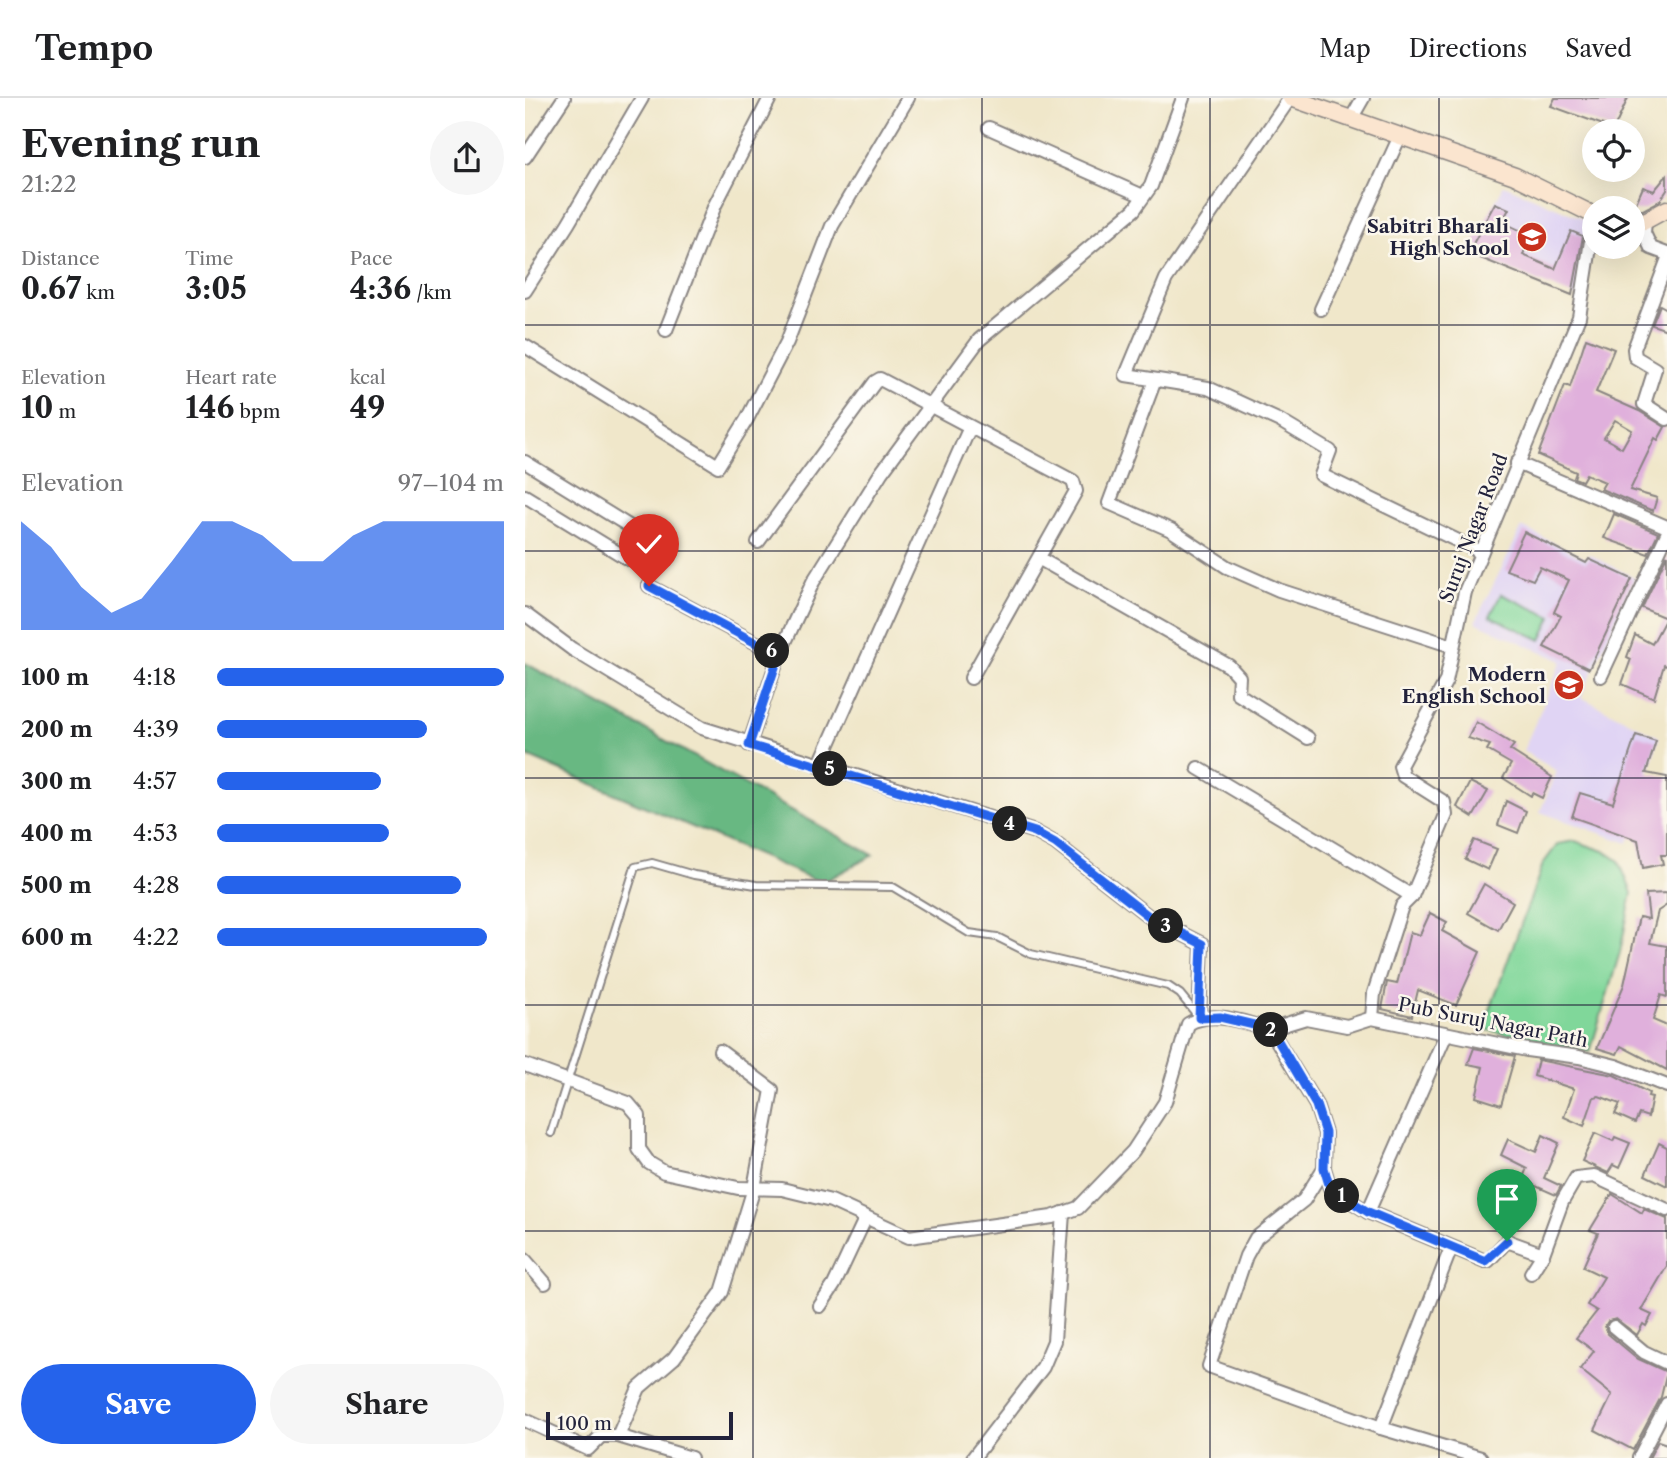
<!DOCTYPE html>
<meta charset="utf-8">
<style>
:root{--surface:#fff;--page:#f6f6f6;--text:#202124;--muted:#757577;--line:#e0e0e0;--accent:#2563eb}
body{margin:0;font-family:"Libre Caslon Text",serif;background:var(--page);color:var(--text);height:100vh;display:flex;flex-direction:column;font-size:26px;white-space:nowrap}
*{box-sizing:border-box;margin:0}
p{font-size:23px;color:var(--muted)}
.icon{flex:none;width:38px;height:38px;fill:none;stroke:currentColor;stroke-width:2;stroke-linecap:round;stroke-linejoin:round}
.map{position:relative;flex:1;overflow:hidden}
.details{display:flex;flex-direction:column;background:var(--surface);width:525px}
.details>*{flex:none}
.buttons{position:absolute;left:1057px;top:21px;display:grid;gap:14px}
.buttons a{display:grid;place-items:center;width:63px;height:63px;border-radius:50%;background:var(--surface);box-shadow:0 7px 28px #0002;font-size:35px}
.scale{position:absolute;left:21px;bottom:18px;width:187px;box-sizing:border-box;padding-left:7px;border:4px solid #22223b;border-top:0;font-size:19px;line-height:24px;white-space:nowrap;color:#22223b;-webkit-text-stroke:5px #fbf7ec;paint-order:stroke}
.pin{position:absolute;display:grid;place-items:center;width:60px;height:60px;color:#fff;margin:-72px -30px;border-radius:50% 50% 50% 0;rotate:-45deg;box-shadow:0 0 7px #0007}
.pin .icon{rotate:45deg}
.km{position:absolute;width:35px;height:35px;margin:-18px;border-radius:50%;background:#222;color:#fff;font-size:19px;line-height:35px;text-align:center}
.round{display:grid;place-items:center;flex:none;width:74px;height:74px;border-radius:37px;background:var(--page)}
.headline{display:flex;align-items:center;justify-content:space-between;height:119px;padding:0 21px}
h1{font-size:38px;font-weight:700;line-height:52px}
.stats{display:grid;grid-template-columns:repeat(3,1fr);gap:10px;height:119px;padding:7px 21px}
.stats div{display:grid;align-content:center}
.stats b{font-size:30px;font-weight:700}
.stats small{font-size:19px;font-weight:400}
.stats p{font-size:19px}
.chart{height:196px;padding:14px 21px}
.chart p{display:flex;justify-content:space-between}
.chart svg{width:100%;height:126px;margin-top:7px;fill:var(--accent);opacity:.7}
.button{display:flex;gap:14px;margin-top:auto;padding:14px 21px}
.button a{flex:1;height:80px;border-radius:42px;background:var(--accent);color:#fff;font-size:28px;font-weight:700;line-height:80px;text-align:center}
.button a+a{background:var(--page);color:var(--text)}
ul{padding:0 21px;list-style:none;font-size:23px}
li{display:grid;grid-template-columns:112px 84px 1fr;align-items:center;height:52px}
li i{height:18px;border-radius:9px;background:var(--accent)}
header{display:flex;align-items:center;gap:42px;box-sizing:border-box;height:98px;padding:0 35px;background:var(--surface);border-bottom:2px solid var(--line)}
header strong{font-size:33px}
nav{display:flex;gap:38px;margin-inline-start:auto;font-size:24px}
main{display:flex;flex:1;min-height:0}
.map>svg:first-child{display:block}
</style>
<header>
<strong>Tempo</strong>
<nav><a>Map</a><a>Directions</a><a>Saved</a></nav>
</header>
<main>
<section class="details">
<div class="headline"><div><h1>Evening run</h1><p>21:22</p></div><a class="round"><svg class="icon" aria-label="share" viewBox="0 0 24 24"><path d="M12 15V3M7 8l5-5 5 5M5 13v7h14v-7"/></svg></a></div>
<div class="stats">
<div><p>Distance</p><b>0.67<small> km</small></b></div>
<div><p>Time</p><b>3:05</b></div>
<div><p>Pace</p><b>4:36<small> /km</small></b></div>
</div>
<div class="stats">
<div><p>Elevation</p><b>10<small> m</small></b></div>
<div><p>Heart rate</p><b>146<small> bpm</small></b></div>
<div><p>kcal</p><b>49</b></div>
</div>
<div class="chart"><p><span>Elevation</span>97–104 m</p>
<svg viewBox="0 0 160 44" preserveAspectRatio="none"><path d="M0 44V6L10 15L20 29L30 38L40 33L50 20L60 6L70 6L80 11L90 20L100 20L110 11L120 6L130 6L140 6L150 6L160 6V44z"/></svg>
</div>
<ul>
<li><b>100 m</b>4:18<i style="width:100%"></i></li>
<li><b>200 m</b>4:39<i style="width:73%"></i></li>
<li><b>300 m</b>4:57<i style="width:57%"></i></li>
<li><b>400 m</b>4:53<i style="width:60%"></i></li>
<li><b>500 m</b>4:28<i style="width:85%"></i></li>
<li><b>600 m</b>4:22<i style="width:94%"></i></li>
</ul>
<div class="button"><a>Save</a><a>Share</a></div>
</section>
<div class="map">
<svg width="1142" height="1360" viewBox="0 0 1142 1360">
<rect width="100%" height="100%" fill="#fbf7ec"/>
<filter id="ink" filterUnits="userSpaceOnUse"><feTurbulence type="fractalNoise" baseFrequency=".0143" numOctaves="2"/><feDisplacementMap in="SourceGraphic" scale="14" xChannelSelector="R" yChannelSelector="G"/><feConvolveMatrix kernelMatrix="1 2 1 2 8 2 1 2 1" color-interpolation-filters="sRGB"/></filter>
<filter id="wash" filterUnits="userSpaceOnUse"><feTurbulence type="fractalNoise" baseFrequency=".00686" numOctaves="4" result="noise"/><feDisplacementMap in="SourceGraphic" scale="28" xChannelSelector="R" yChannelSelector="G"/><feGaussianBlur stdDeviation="1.57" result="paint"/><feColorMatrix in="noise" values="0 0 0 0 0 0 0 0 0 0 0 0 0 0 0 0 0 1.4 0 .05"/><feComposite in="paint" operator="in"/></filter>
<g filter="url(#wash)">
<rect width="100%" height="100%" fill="#f0e7ca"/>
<g fill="#e0d4f4">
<path d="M979 87 1065 124 1052 199 943 155Z"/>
<path d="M997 429 1061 461 1064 456 1110 480 1056 599 1134 639 1103 745 1015 714 1032 673 998 653 1037 563 950 524Z"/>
</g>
<g fill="#80d79a" stroke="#517c6a" stroke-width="2">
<path d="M976 496 1027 519 1016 542 965 518Z"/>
<path d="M1050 743 1079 753 1094 763 1107 795 1095 854 1065 954 958 931 1018 766 1033 746Z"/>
</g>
<path fill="#68b882" stroke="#456d5e" stroke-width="2" d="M0 565 348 757 297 785 0 657Z"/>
<g id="blocks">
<g fill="#e0b0dc" fill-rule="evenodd">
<path d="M1030 0H1103L1089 31 1026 8Z"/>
<path d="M1142 77V92L1135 103 1118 112H1108L1118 89 1129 93Z"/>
<path d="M970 105 984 111 977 124 1005 137 998 157 1030 171 1046 133 1058 138 1047 197 943 155Z"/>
<path d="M1135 207 1142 211V232L1127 227Z"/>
<path d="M1061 240 1089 251 1071 294 1114 313 1140 329 1133 342 1130 340 1105 392 1132 400 1128 413 1076 391 1080 384 1061 376 1057 383 1049 380 1051 374 1013 357 1040 287 1045 289ZM1090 322 1107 332 1097 350 1079 340Z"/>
<path d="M1089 416 1133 435 1123 456 1079 440Z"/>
<path d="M999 434 1061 465 1064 461 1107 481 1064 571 1019 549 1036 518 1029 514 1044 482 1015 469 1008 482 981 472Z"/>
<path d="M1142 457V568L1139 567 1129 600 1097 586 1106 561 1102 559 1110 537 1127 546 1141 520 1117 510Z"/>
<path d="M951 624 989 647 985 652 1027 679 1017 700 1007 695 1006 698 978 680 986 666 962 652 965 647 943 640Z"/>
<path d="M1111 637 1131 643 1121 675 1142 679V757H1136L1138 766 1118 770 1113 742 1047 719 1055 695 1088 705Z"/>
<path d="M945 684 963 693 948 719 932 709Z"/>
<path d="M981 703 1001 713 993 735 973 727Z"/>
<path d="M949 742 972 751 963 772 940 761Z"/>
<path d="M959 786 988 804 973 832 943 815Z"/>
<path d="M1142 795V807L1133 813 1125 845 1142 848V899L1136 897 1128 922 1142 928V972L1096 948 1092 956 1072 950 1099 887 1114 819 1124 821 1121 796Z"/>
<path d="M905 815 922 824 917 833 955 854 931 907 893 892 887 918 857 911 862 884 872 886 885 834 895 837Z"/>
<path d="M949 950 990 958 976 1007 951 999 958 969 943 966Z"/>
<path d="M1013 962 1089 977 1124 995 1123 998 1127 999 1123 1019 1114 1016 1110 1025 1090 1016 1095 1006 1074 998 1069 999 1059 1028 1039 1019 1049 991 1009 978Z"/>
<path d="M1070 1035 1088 1043 1090 1039 1105 1045 1094 1070 1088 1067 1083 1075 1057 1063Z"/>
<path d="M1018 1037 1034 1045 1019 1080 1036 1088 1031 1097 997 1082 1002 1070 976 1057 983 1041 1011 1054Z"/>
<path d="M1134 1045 1142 1049V1088L1120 1077Z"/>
<path d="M1087 1096 1117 1115 1119 1111 1142 1121V1168L1116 1212 1127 1217 1121 1228 1118 1226 1112 1237 1091 1221 1083 1223 1080 1228 1083 1236 1113 1261 1142 1274 1136 1299 1108 1352 1070 1332 1087 1297 1055 1271 1069 1253 1051 1240 1072 1213 1062 1207 1079 1179 1058 1169 1073 1135 1065 1132Z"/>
<path d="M1133 1343 1142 1346V1360H1124Z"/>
</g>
</g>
</g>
<g filter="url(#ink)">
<use href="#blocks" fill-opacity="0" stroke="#898482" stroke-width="2"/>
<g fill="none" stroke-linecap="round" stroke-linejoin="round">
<g stroke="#898482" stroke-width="10">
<path id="lane" d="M26 1035 110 769 127 765 169 777 231 787 368 789 444 835 472 839 506 856 643 888 655 896 673 918"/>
</g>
<g stroke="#898482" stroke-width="16">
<g id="street">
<path d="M765 0 641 181 601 277 683 290 755 323 805 353 796 377 956 454"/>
<path d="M826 21 838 0"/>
<path d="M464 30 618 98"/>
<path d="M0 59 39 0"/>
<path d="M1120 123 1119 135 1126 150 1142 156"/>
<path d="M1142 163 1109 251 1110 259 1130 271 1119 306 1142 321"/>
<path d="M0 193 43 126 117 0"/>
<path d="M796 211 875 38"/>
<path d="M141 232 190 107 245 0"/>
<path d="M0 248 193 368 222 321 262 244 307 128 383 0"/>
<path d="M630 282 584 405 646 432 702 469 754 492 927 548"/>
<path d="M0 364 112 433 120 442 112 459 103 461 0 398"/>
<path d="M992 365 1142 429"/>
<path d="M233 444 350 284 355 281 548 383 551 393 446 580"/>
<path d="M515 461 704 568 714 579 713 596 783 640"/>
<path d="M124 488 254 557"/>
<path d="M0 516 47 551 177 630 510 734 530 745 626 820 677 846 674 920"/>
<path d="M1076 578 1142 436"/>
<path d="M224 647 254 557 288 484 356 375 454 242 609 112 626 88 658 0"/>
<path d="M294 668 445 329"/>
<path d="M673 670 887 798"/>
<path d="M847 920 849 895 877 808 887 798 921 717 919 704 878 678 875 668 921 583 940 494 1054 219 1069 124"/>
<path d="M745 931 781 920 822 928 847 920 1002 952 1054 959 1091 968 1142 988"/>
<path d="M0 967 103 1005 114 1018V1051L124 1065 139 1074 213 1090 257 1091 306 1103 384 1139 527 1119 553 1110 608 1053 640 1004 663 926C688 911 719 925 745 931L791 1007 800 1035 799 1070 805 1090 843 1114 960 1163H963L982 1143 1018 1156"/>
<path d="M799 1070 779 1102 731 1140 721 1158 684 1268 856 1330 956 1360"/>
<path d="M843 1114 921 936"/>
<path d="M0 1162 20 1185"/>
<path d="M1006 1175 1018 1156 1037 1104 1051 1080 1069 1078 1142 1112"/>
<path d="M295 1208 309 1187 341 1119"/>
<path d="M1089 1229 1119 1254 1142 1265"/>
<path d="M0 1322 63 1351 76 1338H93L166 1360"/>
<path d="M856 1330 926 1150"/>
<path d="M93 1338 114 1290 149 1260 197 1194 229 1090 247 992 195 953"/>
<path d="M448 1360 518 1269 529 1243 538 1115"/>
<path d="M1114 1360 1142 1306"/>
</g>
</g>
<g stroke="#898482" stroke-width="19">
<g id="secondary">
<path d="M766 0 990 78 1069 117"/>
<path d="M1108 122 1120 123 1142 111"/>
</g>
</g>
<use href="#lane" stroke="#fff" stroke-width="6"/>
<use href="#street" stroke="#fff" stroke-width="12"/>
<use href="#secondary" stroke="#fbe5cf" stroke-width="16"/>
</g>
</g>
<g fill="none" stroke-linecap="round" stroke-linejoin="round" filter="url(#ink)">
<g stroke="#fff" stroke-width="14">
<path id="route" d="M124 488 254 557 224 647 510 734 530 745 626 820 677 846 674 920 695 919 746 931 791 1007 800 1035 799 1070 805 1090 843 1114 960 1163 982 1143"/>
</g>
<use href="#route" stroke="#2563eb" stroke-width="9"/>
</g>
<path fill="none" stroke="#22223b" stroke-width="2" stroke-opacity="0.55" d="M228 0V1360M457 0V1360M685 0V1360M914 0V1360M0 227H1142M0 453H1142M0 680H1142M0 907H1142M0 1133H1142"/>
<defs>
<g id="school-disc" transform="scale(1.575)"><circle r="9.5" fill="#c8321e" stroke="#fbf7ec"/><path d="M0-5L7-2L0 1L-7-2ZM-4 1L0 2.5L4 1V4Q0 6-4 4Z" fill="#fff"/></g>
</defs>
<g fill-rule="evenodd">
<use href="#school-disc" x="1007" y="139"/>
<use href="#school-disc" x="1044" y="587"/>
</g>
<g text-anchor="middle" stroke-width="5" stroke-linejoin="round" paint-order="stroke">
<g font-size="19" font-weight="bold" fill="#22223b" stroke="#fbf7ec" text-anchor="end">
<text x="984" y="135">Sabitri Bharali<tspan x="984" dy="22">High School</tspan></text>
<text x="1021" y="583">Modern<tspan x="1021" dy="22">English School</tspan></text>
</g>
<g font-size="19" fill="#22223b" stroke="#fbf7ec">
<text transform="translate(948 430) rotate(-69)" y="7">Suruj Nagar Road</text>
<text transform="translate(968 924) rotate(11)" y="7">Pub Suruj Nagar Path</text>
</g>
</g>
</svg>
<div class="buttons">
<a><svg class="icon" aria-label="locate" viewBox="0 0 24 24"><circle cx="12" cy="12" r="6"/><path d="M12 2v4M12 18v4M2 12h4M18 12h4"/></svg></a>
<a><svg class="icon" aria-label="layers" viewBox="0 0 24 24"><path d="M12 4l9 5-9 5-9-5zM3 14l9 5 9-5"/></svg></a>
</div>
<div class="scale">100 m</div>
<div class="pin" style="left:982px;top:1143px;background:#1e9e55"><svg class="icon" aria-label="arrive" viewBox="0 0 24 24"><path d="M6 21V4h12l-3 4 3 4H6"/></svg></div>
<div class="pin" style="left:124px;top:488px;background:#d93025"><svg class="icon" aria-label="check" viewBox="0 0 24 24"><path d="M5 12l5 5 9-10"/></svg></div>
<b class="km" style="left:817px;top:1098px">1</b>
<b class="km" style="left:746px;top:932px">2</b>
<b class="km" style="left:641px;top:828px">3</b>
<b class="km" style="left:485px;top:726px">4</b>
<b class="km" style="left:305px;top:671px">5</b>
<b class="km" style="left:247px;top:553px">6</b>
</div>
</main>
